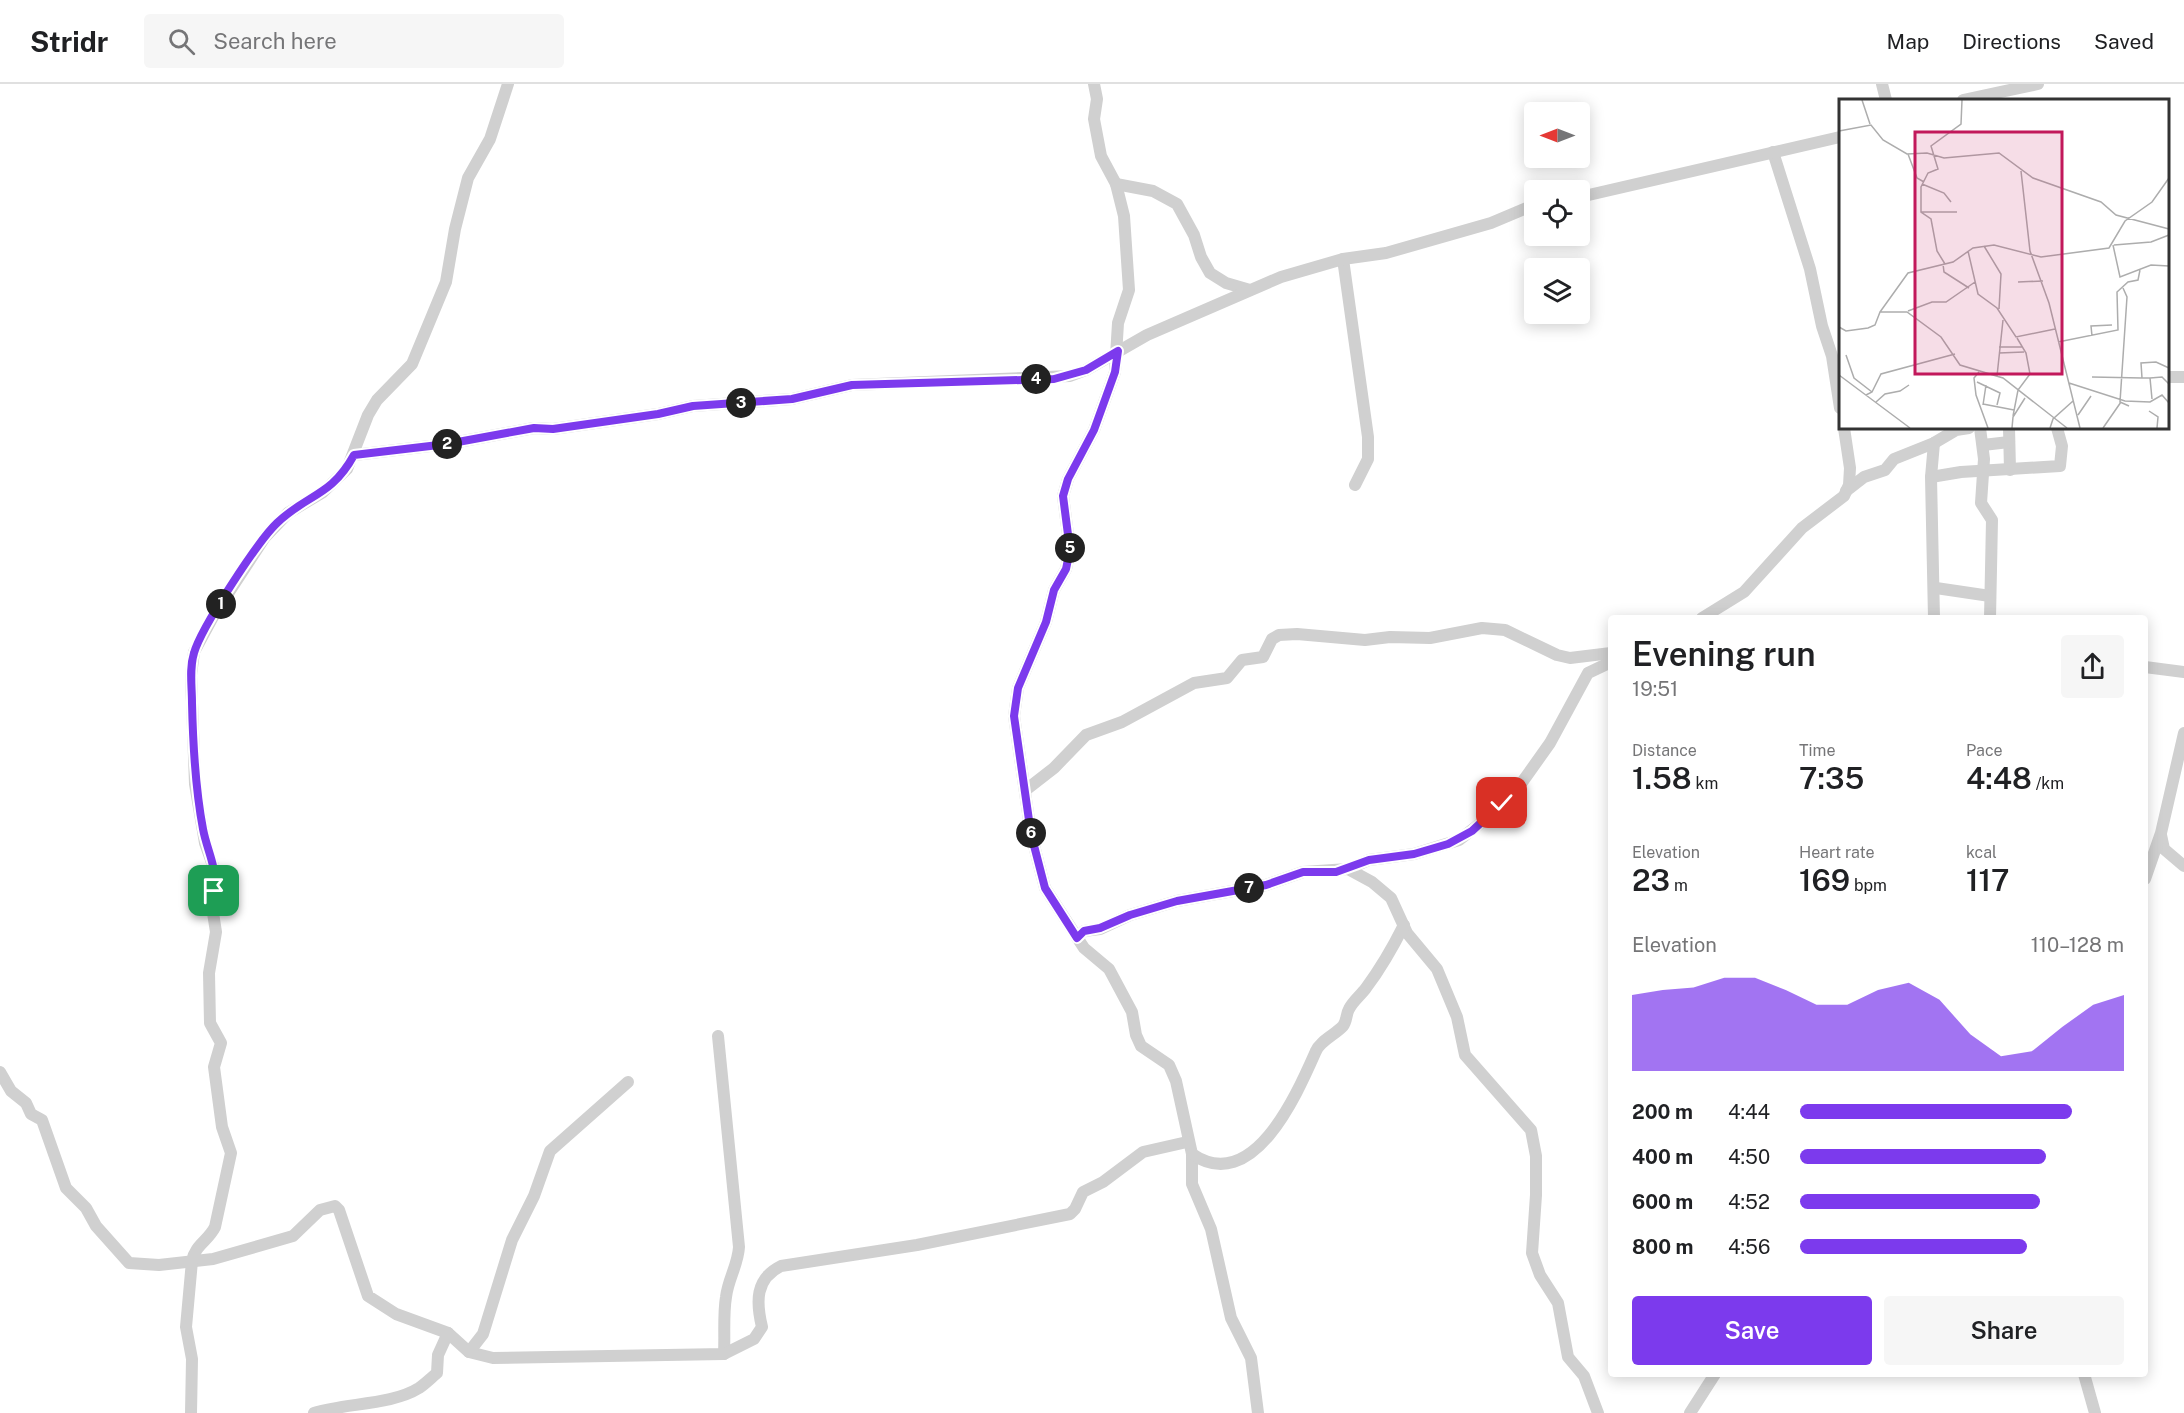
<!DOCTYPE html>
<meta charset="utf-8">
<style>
:root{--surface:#fff;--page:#f6f6f6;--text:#202124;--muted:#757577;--line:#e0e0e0;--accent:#7c3aed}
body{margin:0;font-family:"Public Sans",sans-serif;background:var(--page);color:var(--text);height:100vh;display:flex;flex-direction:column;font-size:22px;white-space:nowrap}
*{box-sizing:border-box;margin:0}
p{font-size:20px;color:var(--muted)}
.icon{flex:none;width:33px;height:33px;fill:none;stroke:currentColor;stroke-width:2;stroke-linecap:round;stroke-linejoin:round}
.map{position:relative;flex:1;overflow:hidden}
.details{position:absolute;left:1608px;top:531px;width:540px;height:762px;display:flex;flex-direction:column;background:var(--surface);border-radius:6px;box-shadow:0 3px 15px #0003}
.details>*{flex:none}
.needle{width:39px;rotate:270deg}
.buttons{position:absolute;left:1524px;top:18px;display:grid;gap:12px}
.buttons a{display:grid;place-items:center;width:66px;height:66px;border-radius:6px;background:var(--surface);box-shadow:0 3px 15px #0003;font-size:30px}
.pin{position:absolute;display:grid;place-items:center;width:51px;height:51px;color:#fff;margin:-26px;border-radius:12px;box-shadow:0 3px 9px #0006}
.km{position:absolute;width:30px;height:30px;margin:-15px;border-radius:50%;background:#222;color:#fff;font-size:16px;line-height:30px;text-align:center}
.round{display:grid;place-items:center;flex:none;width:63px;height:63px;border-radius:6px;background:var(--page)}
.head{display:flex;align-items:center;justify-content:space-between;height:102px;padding:0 24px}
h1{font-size:33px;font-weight:600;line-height:45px}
.metrics{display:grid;grid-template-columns:repeat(3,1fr);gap:9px;height:102px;padding:6px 24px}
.metrics div{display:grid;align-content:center}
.metrics b{font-size:30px;font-weight:600}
.metrics small{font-size:16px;font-weight:400}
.metrics p{font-size:16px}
.chart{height:168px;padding:12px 24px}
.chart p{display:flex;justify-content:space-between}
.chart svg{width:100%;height:108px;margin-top:6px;fill:var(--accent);opacity:.7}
.button{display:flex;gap:12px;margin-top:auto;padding:12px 24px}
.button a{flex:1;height:69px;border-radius:6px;background:var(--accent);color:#fff;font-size:24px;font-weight:600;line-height:69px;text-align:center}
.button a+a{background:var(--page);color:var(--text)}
ul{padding:0 24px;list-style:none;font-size:20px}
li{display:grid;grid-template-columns:96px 72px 1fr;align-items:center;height:45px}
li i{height:15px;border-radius:8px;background:var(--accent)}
header{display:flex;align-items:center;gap:36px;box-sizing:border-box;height:84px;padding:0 30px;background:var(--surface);border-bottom:2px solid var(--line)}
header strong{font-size:28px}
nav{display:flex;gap:33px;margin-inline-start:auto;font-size:21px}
.search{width:420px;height:54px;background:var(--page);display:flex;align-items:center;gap:15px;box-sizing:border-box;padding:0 21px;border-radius:6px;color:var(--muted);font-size:22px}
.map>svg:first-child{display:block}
</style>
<header>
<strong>Stridr</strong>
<div class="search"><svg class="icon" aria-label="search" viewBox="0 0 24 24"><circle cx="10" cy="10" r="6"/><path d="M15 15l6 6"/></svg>Search here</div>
<nav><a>Map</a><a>Directions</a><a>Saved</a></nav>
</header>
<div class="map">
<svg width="2184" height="1329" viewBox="0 0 2184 1329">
<rect width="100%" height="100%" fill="#fff"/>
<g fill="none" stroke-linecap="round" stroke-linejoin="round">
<g stroke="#d0d0d0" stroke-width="12">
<path d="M1094 0 1097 15 1094 35 1101 72 1116 100 1124 132 1129 206 1118 239 1115 288 1094 346 1068 395 1063 412 1070 466 1066 485 1054 506 1046 538 1018 604 1014 632 1031 750 1045 804 1084 864 1109 885 1132 928 1136 951 1141 962 1169 981 1176 997 1192 1070V1100L1211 1145 1231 1234 1251 1274 1258 1329"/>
<path d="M1882 0 1886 16"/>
<path d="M1963 16 2038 0"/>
<path d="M1773 68 1810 185 1822 242 1832 272 1840 324"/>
<path d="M1116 100 1153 107 1177 120 1194 151 1201 173 1210 189 1226 199 1250 206"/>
<path d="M1580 113 1840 53"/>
<path d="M1343 175 1368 353V375L1355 401"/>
<path d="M2168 293H2184"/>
<path d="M1980 344 1984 375 1981 419 1992 436 1990 534"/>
<path d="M2009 344 2010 386"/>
<path d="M1983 361 2009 358"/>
<path d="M354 371 447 360 534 344 553 345 658 330 693 322 792 315 852 301 1070 292 1086 286 1147 251 1281 193 1343 175 1386 169 1491 139 1534 121"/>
<path d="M1931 393 1961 388 2060 382 2062 362 2057 344"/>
<path d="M1846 407 1864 393 1885 386 1894 375 1934 359 1956 346 1969 344"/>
<path d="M1936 504 1990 512"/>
<path d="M1702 534 1744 508 1802 444 1844 412 1849 401 1850 384 1844 344"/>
<path d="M1934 534 1931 393 1934 359"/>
<path d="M2145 583 2184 588"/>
<path d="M1027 705 1054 684 1086 651 1122 638 1194 599 1227 594 1242 576 1263 573 1272 555 1279 551 1297 550 1365 556 1390 553 1430 554 1482 544 1505 546 1557 571 1570 574 1611 569"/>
<path d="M2161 751 2164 765 2184 782"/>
<path d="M1348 785 1372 798 1391 814 1407 849 1437 885 1457 933 1465 971 1531 1046 1536 1072V1111L1532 1169 1540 1191 1558 1219 1568 1273 1584 1292 1598 1329"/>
<path d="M2145 795 2161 749 2184 649"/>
<path d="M1077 854 1084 847 1100 845 1130 831 1177 817 1266 801 1303 788 1348 785 1369 776 1414 770 1459 756 1486 735 1523 697 1550 659 1588 589 1611 578"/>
<path d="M718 952 739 1163C738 1181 728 1195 726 1213 723 1231 725 1251 724 1270"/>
<path d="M0 988 11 1007 26 1019 31 1030 42 1036 66 1104 86 1124 96 1142 129 1179 159 1181 213 1175 293 1152 320 1126 335 1122 339 1126 368 1212 396 1230 448 1249 469 1268 493 1274 724 1270 754 1255 762 1243C756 1218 755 1195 781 1182L917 1161 1070 1130 1075 1125 1083 1108 1103 1098 1143 1068 1187 1058"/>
<path d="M1192 1070C1253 1112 1297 1010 1316 967 1320 957 1336 950 1343 942 1347 937 1346 930 1349 925 1353 917 1361 911 1366 904 1381 884 1393 863 1404 841"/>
<path d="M469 1268 483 1250 512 1156 534 1112 550 1067 628 998"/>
<path d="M2084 1290 2095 1329"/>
<path d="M191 1329 192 1275 186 1243 192 1177C195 1161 208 1157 215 1143L231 1069 222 1043 214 983 221 959 210 939 209 889 216 848 213 829 216 790 205 759 195 700 191 591 194 568 214 531 265 453 288 429 323 408 347 385 368 331 377 316 412 280 446 198 455 145 468 94 490 55 508 0"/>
<path d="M314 1329C345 1319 392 1321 419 1304 425 1300 431 1294 437 1289L438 1271 448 1249"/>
<path d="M1690 1329 1715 1290"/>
</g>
</g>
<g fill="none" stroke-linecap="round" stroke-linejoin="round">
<g stroke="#fff" stroke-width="12">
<path id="route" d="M214 807C218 784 207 767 203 745 195 703 193 662 192 619 192 602 189 585 194 569 201 544 258 457 277 439 307 410 331 413 354 371L447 360 534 344 553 345 658 330 693 322 792 315 852 301 1054 295 1086 286 1118 267 1115 288 1094 346 1068 395 1063 412 1070 466 1066 485 1054 506 1046 538 1018 604 1014 632 1031 750 1045 804 1077 854 1084 847 1100 844 1130 831 1177 817 1266 801 1303 788H1336L1369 776 1414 770 1448 760 1472 747 1502 719"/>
</g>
<use href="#route" stroke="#7c3aed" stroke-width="8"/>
</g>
<g transform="translate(1839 15)">
<rect width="330" height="330" fill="#fff"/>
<path fill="none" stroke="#adadad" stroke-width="1.5" d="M23 1 31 25M0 32 32 26 44 41 68 55 88 54 105 59 160 54 194 79 262 103 277 116 330 130M69 55 78 79 85 83M182 72 191 152 210 204 241 329M83 85 105 94 112 103M82 113H118M274 146 281 178 312 166 330 167M275 146 312 143 330 136M145 147 162 175 160 210M129 152 139 195 158 209 177 238 216 230M104 165 105 173 130 189M106 165 98 152 92 120 82 113V88L89 74 99 70 92 47 122 25 123 1M179 183 204 182M284 189 288 198 281 303 290 307M69 212 93 203H107L136 183M41 213 69 174 114 163 134 149 155 146 202 158 270 149 286 122 313 103 330 79M0 228 7 232 29 229 36 226 41 213H68L102 238 121 266 164 279 228 329M253 237 252 227 273 226M219 243 279 231 278 193 289 183 299 181 301 171M160 248H183M160 254 185 253M7 256 15 279 33 293M140 273 135 279 137 296 149 329M0 276 71 329M158 277 164 221M253 278 303 279M311 279 323 278 330 285M138 283 161 294 158 306M230 284 286 302 311 303 323 296 330 304M27 296 33 293 42 275 116 255M313 300 311 279H303L302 264 317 263 330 269M37 303 46 295 61 292 70 286M144 305 175 311M144 306 147 286M310 312 319 318 318 329M239 316 252 297M174 317 179 291 191 275 187 254 178 239M173 329 174 318 186 299M211 329 214 320 234 302M264 329 282 303"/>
<path fill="#c2185b" fill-opacity="0.15" stroke="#c2185b" stroke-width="3" d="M76 33H223V275H76Z"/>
<rect width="330" height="330" fill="none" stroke="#333" stroke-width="3"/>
</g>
</svg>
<div class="buttons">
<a><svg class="needle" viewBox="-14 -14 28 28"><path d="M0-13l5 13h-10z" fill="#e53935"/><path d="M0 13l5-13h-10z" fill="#757577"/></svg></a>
<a><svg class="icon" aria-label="locate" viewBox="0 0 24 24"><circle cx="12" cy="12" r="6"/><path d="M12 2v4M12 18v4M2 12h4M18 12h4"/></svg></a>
<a><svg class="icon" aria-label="layers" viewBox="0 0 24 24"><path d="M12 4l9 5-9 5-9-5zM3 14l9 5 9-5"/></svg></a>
</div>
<div class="pin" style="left:214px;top:807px;background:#1e9e55"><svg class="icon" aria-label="arrive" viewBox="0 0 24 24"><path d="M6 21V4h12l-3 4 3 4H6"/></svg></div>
<div class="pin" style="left:1502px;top:719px;background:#d93025"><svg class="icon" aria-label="check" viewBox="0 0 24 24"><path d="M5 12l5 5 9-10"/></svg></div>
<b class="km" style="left:221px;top:520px">1</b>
<b class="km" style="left:447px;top:360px">2</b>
<b class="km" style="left:741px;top:319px">3</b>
<b class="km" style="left:1036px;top:295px">4</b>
<b class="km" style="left:1070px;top:464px">5</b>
<b class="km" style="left:1031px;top:749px">6</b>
<b class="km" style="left:1249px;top:804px">7</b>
<section class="details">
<div class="head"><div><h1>Evening run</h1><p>19:51</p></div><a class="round"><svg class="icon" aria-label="share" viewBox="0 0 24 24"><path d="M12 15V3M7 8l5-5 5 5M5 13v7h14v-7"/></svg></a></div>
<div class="metrics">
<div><p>Distance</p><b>1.58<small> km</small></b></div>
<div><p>Time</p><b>7:35</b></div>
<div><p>Pace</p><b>4:48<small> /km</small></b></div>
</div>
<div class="metrics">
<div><p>Elevation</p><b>23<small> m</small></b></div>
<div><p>Heart rate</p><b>169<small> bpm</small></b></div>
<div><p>kcal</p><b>117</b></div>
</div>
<div class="chart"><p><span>Elevation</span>110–128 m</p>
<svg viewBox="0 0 160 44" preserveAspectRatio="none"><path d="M0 44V13L10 11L20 10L30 6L40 6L50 11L60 17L70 17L80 11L90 8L100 15L110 29L120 38L130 36L140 26L150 17L160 13V44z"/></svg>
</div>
<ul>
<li><b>200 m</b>4:44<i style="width:84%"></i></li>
<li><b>400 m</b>4:50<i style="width:76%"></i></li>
<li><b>600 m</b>4:52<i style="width:74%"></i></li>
<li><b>800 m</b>4:56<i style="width:70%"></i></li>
</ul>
<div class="button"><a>Save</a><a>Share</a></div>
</section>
</div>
